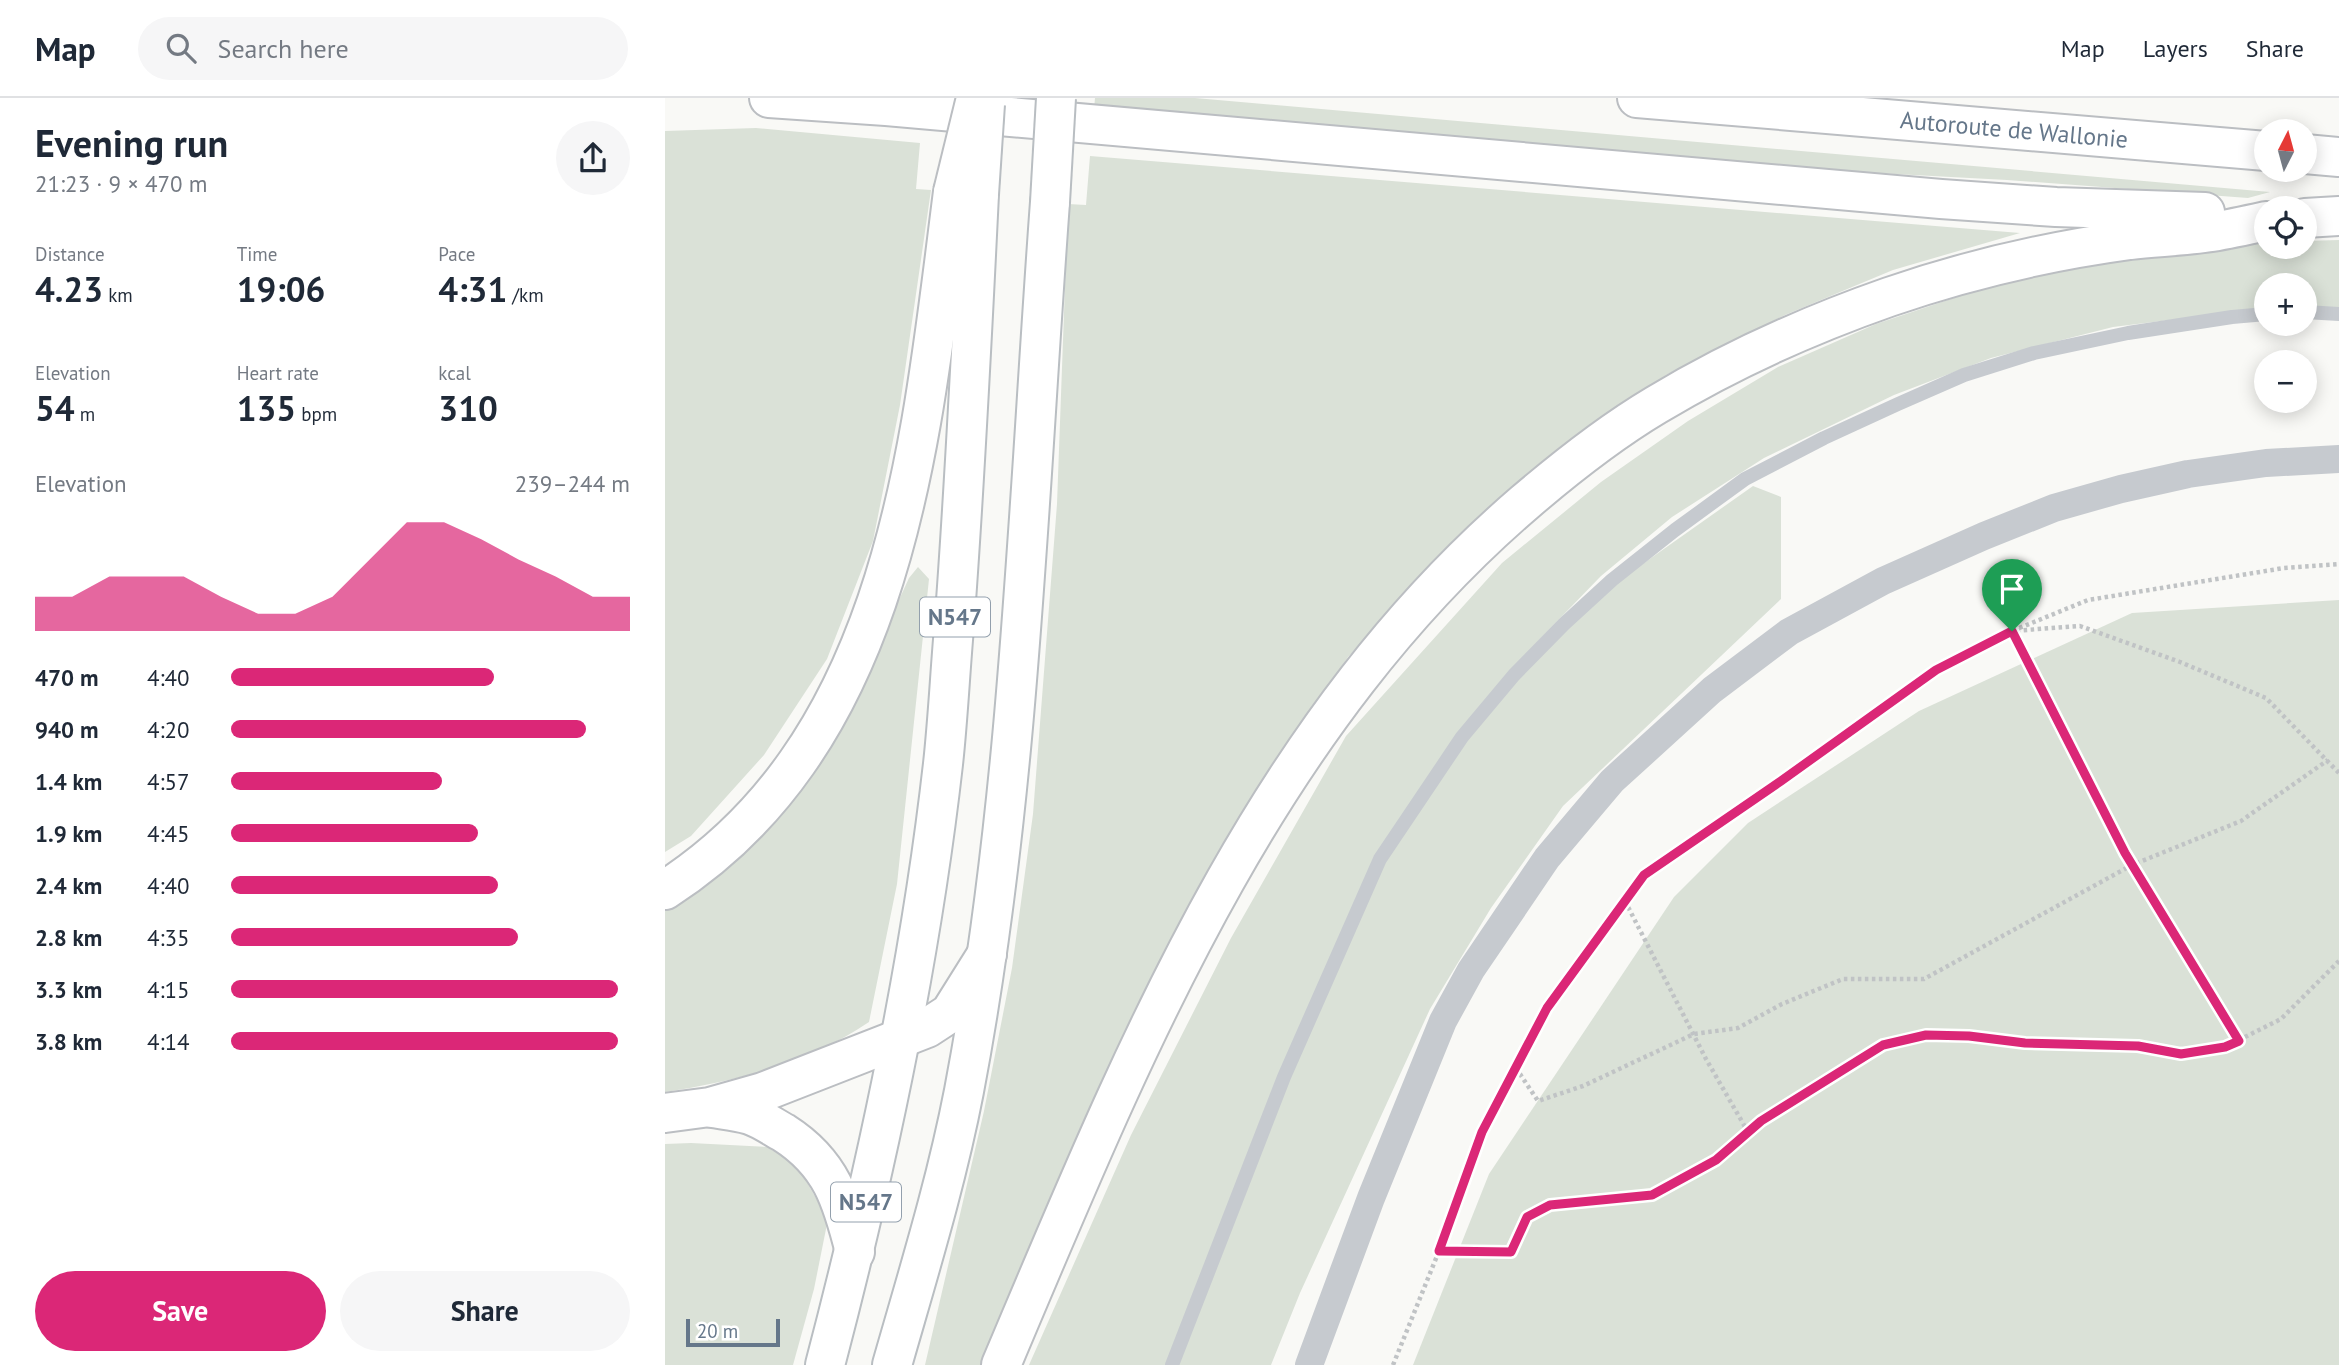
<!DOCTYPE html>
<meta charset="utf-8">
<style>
:root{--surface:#fff;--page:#f6f6f7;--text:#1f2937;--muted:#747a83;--line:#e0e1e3;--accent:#db2777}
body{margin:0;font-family:"PT Sans",sans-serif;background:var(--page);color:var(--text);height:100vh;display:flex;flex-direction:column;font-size:26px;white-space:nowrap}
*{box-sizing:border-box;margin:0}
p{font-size:23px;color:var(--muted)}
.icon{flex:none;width:38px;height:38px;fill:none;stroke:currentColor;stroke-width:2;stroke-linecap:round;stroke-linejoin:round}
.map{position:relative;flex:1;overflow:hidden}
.side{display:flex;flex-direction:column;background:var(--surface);width:665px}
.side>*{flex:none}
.needle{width:46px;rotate:6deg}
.tools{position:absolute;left:1589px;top:21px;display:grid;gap:14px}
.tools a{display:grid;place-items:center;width:63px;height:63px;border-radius:50%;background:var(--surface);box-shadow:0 4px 18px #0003;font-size:35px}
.scale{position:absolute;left:21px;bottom:18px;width:94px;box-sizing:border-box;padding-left:7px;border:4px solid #65778a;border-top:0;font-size:19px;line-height:24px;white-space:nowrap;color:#65778a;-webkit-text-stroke:5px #fff;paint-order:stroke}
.pin{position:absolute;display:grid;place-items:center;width:60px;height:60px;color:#fff;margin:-72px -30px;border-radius:50% 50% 50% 0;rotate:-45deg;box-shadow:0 0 7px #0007}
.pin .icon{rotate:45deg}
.round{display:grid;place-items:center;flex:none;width:74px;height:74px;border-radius:37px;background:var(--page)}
.summary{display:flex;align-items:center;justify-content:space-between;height:119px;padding:0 35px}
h1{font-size:38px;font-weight:700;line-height:52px}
.metrics{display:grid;grid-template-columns:repeat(3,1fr);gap:10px;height:119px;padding:7px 35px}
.metrics div{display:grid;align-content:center}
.metrics b{font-size:35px;font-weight:700}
.metrics small{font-size:19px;font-weight:400}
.metrics p{font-size:19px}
.chart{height:196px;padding:14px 35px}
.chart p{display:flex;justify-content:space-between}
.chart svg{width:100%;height:126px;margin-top:7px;fill:var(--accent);opacity:.7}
.button{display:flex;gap:14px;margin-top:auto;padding:14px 35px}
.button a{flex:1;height:80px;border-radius:42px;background:var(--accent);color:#fff;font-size:28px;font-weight:700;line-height:80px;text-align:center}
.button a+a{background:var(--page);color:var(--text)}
ul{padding:0 35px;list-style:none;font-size:23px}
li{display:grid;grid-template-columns:112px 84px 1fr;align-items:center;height:52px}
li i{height:18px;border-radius:9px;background:var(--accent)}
header{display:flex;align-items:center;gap:42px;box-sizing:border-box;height:98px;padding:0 35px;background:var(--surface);border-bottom:2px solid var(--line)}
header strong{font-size:33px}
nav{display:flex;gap:38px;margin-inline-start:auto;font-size:24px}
.search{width:490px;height:63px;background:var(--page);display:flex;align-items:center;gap:18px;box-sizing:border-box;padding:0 24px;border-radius:38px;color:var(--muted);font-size:26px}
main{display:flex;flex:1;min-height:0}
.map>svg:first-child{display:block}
</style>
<header>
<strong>Map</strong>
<div class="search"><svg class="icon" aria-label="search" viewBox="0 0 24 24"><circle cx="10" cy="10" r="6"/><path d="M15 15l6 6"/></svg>Search here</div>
<nav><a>Map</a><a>Layers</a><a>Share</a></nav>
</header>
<main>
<section class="side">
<div class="summary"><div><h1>Evening run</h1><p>21:23 · 9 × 470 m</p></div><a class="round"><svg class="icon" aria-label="share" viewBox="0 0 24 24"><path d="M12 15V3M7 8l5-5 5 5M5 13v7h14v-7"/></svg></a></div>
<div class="metrics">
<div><p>Distance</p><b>4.23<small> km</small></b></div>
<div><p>Time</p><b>19:06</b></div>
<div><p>Pace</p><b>4:31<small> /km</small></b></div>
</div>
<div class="metrics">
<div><p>Elevation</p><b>54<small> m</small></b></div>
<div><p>Heart rate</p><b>135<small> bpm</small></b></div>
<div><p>kcal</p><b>310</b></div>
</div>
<div class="chart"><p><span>Elevation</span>239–244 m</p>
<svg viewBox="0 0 160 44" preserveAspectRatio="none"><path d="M0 44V32L10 32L20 25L30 25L40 25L50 32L60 38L70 38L80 32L90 19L100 6L110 6L120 12L130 19L140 25L150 32L160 32V44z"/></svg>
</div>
<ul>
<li><b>470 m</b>4:40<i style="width:66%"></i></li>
<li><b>940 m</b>4:20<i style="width:89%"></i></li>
<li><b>1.4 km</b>4:57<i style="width:53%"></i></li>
<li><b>1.9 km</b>4:45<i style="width:62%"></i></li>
<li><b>2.4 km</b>4:40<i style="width:67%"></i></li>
<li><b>2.8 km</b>4:35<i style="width:72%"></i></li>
<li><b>3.3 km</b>4:15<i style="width:97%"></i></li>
<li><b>3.8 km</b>4:14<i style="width:97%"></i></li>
</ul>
<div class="button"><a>Save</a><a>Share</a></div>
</section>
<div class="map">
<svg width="1674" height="1267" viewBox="0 0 1674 1267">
<rect width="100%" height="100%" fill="#f9f9f6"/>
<g fill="#dae1d7">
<path d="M430 0H530L1605 94 1583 100 1342 82 1097 69 429 11Z"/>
<path d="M91 30 255 45 251 91 266 92 235 307 208 443 162 561 99 657 26 738 0 754V33Z"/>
<path d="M425 58 1355 135 1228 172 1120 217 1001 277 865 382 771 465 683 559 548 767 382 1106 316 1267H260L319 1013 347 870 368 716 392 406 403 106 421 107Z"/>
<path d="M1674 142V211L1640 210V187H1601V210L1448 229 1326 260 1229 297 1099 360 1007 419 936 478 872 544 962 477 1088 388 1116 399V501L898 708 826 810 765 911 635 1195 606 1267H364L466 1037 566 840 681 638 837 465 936 384 1023 323 1113 269 1211 226 1322 189 1458 160 1579 144H1601V149H1640V143Z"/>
<path d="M253 469 264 481 232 786 204 924C144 965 71 983 0 994V810L109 720 177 626 244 480Z"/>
<path d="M1674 502V1267H748L824 1076 1009 799 1083 725 1254 613 1467 515Z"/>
<path d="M26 1045 102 1049 132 1067 163 1121 149 1191 128 1267H0V1046Z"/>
</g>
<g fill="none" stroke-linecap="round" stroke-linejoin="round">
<g stroke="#b9bec2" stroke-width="42">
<g id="primary">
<path d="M160 1267C212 1069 255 869 278 666 283 621 285 575 289 530 300 385 307 241 314 96"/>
<path d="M227 1267C253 1176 281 1086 299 993 355 699 363 401 385 104"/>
</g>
</g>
<g stroke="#bbbec2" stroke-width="42">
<g id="motorway">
<path d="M104 0 221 8 1276 101 1391 109 1540 114"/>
<path d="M972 0 1601 53"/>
<path d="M1640 56 1674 59"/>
<path d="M1640 120 1674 118"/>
<path d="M0 792C233 642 256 343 288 94"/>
<path d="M47 1010C60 1012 73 1013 85 1017 97 1021 108 1029 119 1035 166 1065 177 1102 190 1154"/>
<path d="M0 1015 45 1009 98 994 262 930 285 915 322 856"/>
<path d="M336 1267C468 955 596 631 859 405 901 369 944 335 991 307 1064 263 1144 227 1224 199 1302 172 1384 153 1465 142 1492 139 1520 138 1547 134 1565 131 1583 127 1601 123"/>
</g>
</g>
<g stroke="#c0c3c5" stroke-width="4.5" stroke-dasharray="3.5 3.5" stroke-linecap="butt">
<path d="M960 803 1041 961 1083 1034"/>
<path d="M1574 942 1460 755 1347 533 1423 502 1619 470 1674 466"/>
<path d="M851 970 873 1003 918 988 1029 936 1073 930 1117 906 1178 881H1259L1467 767 1576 723 1663 662"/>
<path d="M774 1153 846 1154 862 1119 885 1107 987 1097 1050 1062 1096 1022 1218 947 1261 937 1304 938 1360 945 1473 948 1516 955 1560 949 1616 921 1674 863"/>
<path d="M728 1267 774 1153 817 1034 882 910 979 777 1116 683 1271 572 1347 533 1415 528 1515 564 1601 600 1674 675"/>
</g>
<g stroke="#c6cacf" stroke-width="14">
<path d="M1640 214 1674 216"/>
<path d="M507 1267 619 979 715 761 797 639 849 577 899 526 947 482 1010 432 1080 381 1159 340 1233 306 1299 277 1369 255 1463 235 1567 219 1601 216"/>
</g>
<path stroke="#c6cacf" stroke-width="28" d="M644 1267 706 1100 778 923 806 872 882 760 947 683 1047 592 1124 534 1218 483 1319 438 1389 410 1456 391 1523 376 1601 365 1674 361"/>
<use href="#primary" stroke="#fff" stroke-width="38"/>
<use href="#motorway" stroke="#fff" stroke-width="38"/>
<g stroke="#b9bec2" stroke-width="42" stroke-linecap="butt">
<g id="primary-bridge">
<path d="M314 96 320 6"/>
<path d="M385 104 391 0"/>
</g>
</g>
<g stroke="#bbbec2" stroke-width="42" stroke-linecap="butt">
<path id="motorway-bridge" d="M288 94 311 0"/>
</g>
<use href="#primary-bridge" stroke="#fff" stroke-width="38"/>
<use href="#motorway-bridge" stroke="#fff" stroke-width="38"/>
</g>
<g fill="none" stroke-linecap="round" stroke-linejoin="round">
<g stroke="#fff" stroke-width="14">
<path id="route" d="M1347 533 1460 755 1574 943 1560 949 1516 956 1473 948 1360 945 1304 938 1261 937 1218 947 1096 1023 1051 1062 987 1097 885 1107 862 1119 846 1154 774 1153 817 1034 882 910 979 777 1116 683 1271 572Z"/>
</g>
<use href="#route" stroke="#db2777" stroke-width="9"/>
</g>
<g text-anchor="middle" stroke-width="7" stroke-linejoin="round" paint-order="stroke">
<g fill="#fff" stroke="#93a0ad" stroke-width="2">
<rect x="255" y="499.5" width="70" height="39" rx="5"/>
<rect x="166" y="1084.5" width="70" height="39" rx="5"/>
</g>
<g font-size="23" font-weight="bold" fill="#65778a">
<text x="290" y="527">N547</text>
<text x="201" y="1112">N547</text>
</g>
<g font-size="24" fill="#65778a" stroke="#fff">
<text transform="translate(1349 32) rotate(5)" y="8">Autoroute de Wallonie</text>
</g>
</g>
</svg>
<div class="tools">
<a><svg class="needle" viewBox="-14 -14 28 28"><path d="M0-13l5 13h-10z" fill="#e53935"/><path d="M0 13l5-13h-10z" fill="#747a83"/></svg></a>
<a><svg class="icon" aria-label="locate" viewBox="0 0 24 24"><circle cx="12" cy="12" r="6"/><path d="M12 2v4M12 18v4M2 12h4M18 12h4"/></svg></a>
<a>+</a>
<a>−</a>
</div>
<div class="scale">20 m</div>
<div class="pin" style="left:1347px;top:533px;background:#1e9e55"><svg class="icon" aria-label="arrive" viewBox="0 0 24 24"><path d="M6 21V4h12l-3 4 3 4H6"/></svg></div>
</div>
</main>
